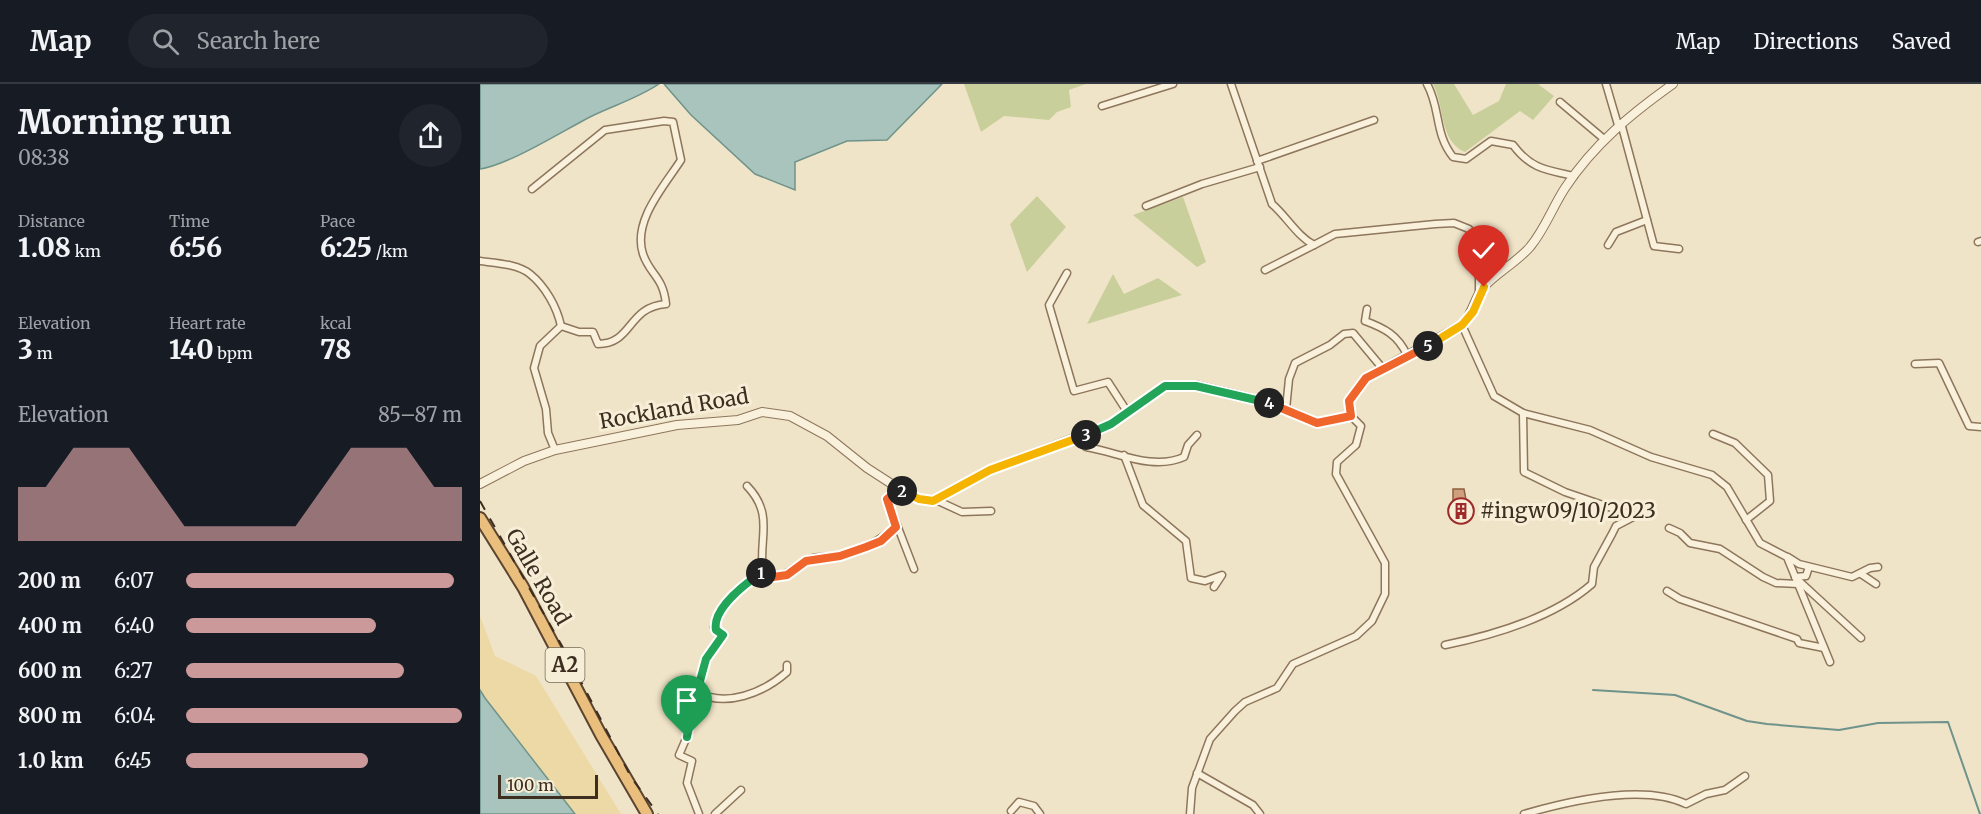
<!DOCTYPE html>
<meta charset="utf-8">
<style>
:root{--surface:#171b24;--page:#20242c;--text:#f1f3f6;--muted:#9ea1a6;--line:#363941;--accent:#cc999b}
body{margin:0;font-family:Merriweather,serif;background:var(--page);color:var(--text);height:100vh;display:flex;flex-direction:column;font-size:22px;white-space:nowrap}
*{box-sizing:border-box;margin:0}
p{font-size:20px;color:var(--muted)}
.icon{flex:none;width:33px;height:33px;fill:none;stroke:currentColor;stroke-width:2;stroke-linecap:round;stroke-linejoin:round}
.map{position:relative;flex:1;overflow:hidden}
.side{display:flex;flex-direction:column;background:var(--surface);width:480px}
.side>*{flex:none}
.scale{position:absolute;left:18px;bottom:15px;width:100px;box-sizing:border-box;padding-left:6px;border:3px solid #3d2e20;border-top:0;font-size:16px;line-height:21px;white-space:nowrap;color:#3d2e20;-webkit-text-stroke:4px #f7eed8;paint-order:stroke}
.pin{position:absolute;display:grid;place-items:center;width:51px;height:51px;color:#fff;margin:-62px -26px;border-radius:50% 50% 50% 0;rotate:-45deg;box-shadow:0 0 6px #0007}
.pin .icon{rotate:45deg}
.km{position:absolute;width:30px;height:30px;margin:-15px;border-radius:50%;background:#222;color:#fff;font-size:16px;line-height:30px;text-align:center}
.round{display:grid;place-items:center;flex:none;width:63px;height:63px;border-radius:32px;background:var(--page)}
.overview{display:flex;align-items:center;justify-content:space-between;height:102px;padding:0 18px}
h1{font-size:33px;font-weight:800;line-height:45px}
.figures{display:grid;grid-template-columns:repeat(3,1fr);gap:9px;height:102px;padding:6px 18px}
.figures div{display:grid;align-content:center}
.figures b{font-size:26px;font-weight:800}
.figures small{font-size:16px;font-weight:400}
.figures p{font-size:16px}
.chart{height:168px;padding:12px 18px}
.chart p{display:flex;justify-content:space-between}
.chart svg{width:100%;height:108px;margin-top:6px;fill:var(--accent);opacity:.7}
ul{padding:0 18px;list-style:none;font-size:20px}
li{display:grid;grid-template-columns:96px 72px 1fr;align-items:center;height:45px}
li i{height:15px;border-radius:8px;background:var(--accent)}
header{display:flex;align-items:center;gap:36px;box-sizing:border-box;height:84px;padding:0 30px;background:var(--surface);border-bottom:2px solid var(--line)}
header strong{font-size:28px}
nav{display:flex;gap:33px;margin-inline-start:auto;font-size:21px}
.search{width:420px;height:54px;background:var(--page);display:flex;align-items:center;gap:15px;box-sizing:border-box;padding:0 21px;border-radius:33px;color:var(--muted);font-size:22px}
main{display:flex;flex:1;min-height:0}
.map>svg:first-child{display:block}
</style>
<header>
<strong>Map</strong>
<div class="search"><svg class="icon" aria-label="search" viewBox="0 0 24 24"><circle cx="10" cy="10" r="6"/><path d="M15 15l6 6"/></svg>Search here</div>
<nav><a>Map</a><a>Directions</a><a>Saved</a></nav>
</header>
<main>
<section class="side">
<div class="overview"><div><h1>Morning run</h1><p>08:38</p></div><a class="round"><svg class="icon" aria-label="share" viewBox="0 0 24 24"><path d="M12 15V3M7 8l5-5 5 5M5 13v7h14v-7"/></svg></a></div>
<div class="figures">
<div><p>Distance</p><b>1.08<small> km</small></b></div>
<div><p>Time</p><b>6:56</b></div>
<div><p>Pace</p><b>6:25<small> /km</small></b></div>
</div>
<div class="figures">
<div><p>Elevation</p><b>3<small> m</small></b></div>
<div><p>Heart rate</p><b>140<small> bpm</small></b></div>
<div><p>kcal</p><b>78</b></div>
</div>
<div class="chart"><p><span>Elevation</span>85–87 m</p>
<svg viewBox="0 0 160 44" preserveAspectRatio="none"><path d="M0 44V22L10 22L20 6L30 6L40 6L50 22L60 38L70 38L80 38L90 38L100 38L110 22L120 6L130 6L140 6L150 22L160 22V44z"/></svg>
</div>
<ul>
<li><b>200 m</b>6:07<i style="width:97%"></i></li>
<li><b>400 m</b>6:40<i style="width:69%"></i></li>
<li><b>600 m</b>6:27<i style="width:79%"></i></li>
<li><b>800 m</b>6:04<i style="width:100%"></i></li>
<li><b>1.0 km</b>6:45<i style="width:66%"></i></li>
</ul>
</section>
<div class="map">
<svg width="1501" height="730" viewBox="0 0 1501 730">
<rect width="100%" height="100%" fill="#f0e4c8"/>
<g fill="#c9cf9b">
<path d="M484 0H606L589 6 591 23 577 28 569 36 524 32 501 48Z"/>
<path d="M953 0H974L993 31 1019 17 1026 0H1058L1074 12 1053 36 1040 27 985 68C959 57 965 23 953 0Z"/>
<path d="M557 112 586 143 547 188 530 140Z"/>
<path d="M703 113 726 178 717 183 653 131Z"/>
<path d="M633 190 644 210 678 194 702 211 607 240Z"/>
</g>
<path fill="#ecd9a5" d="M0 532 15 572 56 592 141 730H95L5 614 0 606Z"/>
<g fill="#a9c4bc" stroke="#6f938a" stroke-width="1.5">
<path d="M0 0H179C158 14 135 21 112 32 84 46 29 81 0 85Z"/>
<path d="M184 0H462L407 56 367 57 315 78V106L275 90 211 31Z"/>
<path d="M0 606 5 614 95 730H0Z"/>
</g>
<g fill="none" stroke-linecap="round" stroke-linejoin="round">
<path stroke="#6f938a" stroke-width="2" d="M1113 606 1195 611 1267 637 1287 640 1359 646 1398 639 1468 638 1500 730"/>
</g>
<path fill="#cf9f7d" stroke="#8d5f41" stroke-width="1.5" d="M973 405H984L989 432 978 436 973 422Z"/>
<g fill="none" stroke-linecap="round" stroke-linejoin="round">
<g stroke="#8d765c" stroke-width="9">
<g id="minor">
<path d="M692 0 622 22 693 0"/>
<path d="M751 0 792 120C807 133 817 152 834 161L855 150 955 140 974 139 989 145 999 176V209"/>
<path d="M947 0C961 25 954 49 973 73L986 75 1011 57 1033 61C1051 85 1066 86 1094 92"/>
<path d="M1126 0 1138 41"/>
<path d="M1080 18 1124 55"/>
<path d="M1141 39 1174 162 1199 165"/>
<path d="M777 77 894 36"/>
<path d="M52 105 125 46 184 37 193 38 201 76C185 101 152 137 163 170 170 191 183 192 186 220 147 223 153 260 118 260L113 248H99L81 242"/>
<path d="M666 122 722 100 780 83"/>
<path d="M1498 158 1501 157"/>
<path d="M1128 161 1136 148 1167 136"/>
<path d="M0 177C15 179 38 180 50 190 65 202 77 223 81 242L60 262 54 284 66 325 68 349 75 366"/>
<path d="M785 186 834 161"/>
<path d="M587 189 569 221 594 307 628 298 648 329"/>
<path d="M887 225 885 237C904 244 918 251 927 271"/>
<path d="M982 241 1014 312 1043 329 1110 346 1171 373 1232 391 1247 403 1280 459 1307 473 1350 578"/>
<path d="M1435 280 1459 279 1489 342 1501 343"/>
<path d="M806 325 809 295 815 279 850 261 864 250 873 249 903 285"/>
<path d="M1233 350 1255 359 1288 391 1290 417 1266 436"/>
<path d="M598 354 606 363C638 368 672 387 704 373L708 361 717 351"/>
<path d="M644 371 663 421 706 457 711 494 725 497 742 491 734 503"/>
<path d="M267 402C295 431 278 455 283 487 305 502 313 479 333 474 343 472 352 474 362 472 383 467 399 456 416 443"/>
<path d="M419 405 407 415 434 485"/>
<path d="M456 416 482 428 511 427"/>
<path d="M1189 444 1200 449 1210 459 1240 465 1283 493 1296 499 1318 500"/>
<path d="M1308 473 1319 480 1372 493 1390 484 1398 483"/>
<path d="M1381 490 1396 500"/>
<path d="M1315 493 1326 492 1329 483"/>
<path d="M1318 496 1381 554"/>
<path d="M1187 507 1200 515 1317 555 1319 559 1344 564"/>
<path d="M965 561C1014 551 1073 534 1112 500L1114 483 1132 450 1136 442 1155 432 1085 408 1044 388 1043 329"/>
<path d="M217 608C246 624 283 609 307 588V581"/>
<path d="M717 689 773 721 780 730"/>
<path d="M531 727 539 718 554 722 560 730"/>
<path d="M219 730 207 699 212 677 199 671 209 648 206 626 217 608 226 575 243 551 234 543C239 520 264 501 283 487"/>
<path d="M235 730 261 706"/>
<path d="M710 730 712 704 730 655 755 627 765 618 797 604 813 580 876 552 892 537 905 510V479L856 390 857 378 876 361 881 342 871 332"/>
<path d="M1044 730C1089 717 1163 699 1206 720L1226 710 1245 706 1265 692"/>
</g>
</g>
<g stroke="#8d765c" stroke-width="10">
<path id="tertiary" d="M0 400 44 377 75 366 197 341 258 336 282 328 310 332 347 352 387 384 421 406 439 415 453 417 510 386 631 340 685 302 716 301 767 313 806 325 837 339 871 332 869 317 886 294 982 241C993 229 994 215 1002 205 1013 191 1036 179 1050 163 1065 145 1072 124 1085 104 1114 60 1151 30 1193 0"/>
</g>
<g stroke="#5b4430" stroke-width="14">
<path id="trunk" d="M0 434 43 503 121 651 167 730"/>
</g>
<use href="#minor" stroke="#faf1dc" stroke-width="6"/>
<use href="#tertiary" stroke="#faf1dc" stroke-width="8"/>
<use href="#trunk" stroke="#eabe7c" stroke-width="10"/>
<path stroke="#3d2e20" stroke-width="2" stroke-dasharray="10 10" stroke-linecap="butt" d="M0 417 86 569 151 693 178 730"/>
</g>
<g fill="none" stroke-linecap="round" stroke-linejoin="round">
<g stroke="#fff" stroke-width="12">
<path id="split-1" d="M207 653 209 642 206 626 217 608 226 575 243 551 236 546C232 525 265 500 281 489"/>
</g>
<g stroke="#fff" stroke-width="12">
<path id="split-2" d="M281 489 293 493 307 491 326 477 360 472 386 463 401 457 416 443 407 415 419 405 422 407"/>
</g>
<g stroke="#fff" stroke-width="12">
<path id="split-3" d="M422 407 439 415 453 417 510 386 606 351"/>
</g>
<g stroke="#fff" stroke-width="12">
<path id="split-4" d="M606 351 631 340 685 302H716L789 319"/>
</g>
<g stroke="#fff" stroke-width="12">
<path id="split-5" d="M789 319 837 339 871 332 869 317 886 294 948 262"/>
</g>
<g stroke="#fff" stroke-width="12">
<path id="split-6" d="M948 262 982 241 993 228 1004 203"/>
</g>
<use href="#split-1" stroke="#22a559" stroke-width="8"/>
<use href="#split-2" stroke="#f0652b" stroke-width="8"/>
<use href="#split-3" stroke="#f5b400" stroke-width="8"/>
<use href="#split-4" stroke="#22a559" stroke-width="8"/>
<use href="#split-5" stroke="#f0652b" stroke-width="8"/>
<use href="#split-6" stroke="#f5b400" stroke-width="8"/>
</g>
<defs>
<g id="building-ring" transform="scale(1.35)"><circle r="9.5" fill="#f7eed8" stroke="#9e2a2b" stroke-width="1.5"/><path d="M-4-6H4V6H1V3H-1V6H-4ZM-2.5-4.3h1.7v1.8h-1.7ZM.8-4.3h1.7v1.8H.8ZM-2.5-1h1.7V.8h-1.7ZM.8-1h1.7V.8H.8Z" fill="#9e2a2b"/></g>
</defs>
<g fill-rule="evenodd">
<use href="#building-ring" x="981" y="427"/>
</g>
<g text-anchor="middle" stroke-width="6" stroke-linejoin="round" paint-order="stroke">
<rect fill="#f7eed8" stroke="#756857" stroke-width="1.5" x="65.5" y="564" width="39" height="34" rx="4.5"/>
<g font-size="20" font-weight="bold" fill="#3d2e20">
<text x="85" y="588">A2</text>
</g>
<g font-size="21" fill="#3d2e20" stroke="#f7eed8">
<text transform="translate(194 325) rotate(-10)" y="7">Rockland Road</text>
<text transform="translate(58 493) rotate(60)" y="7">Galle Road</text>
</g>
<g font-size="21" fill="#3d2e20" stroke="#f7eed8" text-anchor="start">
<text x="1000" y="434">#ingw09/10/2023</text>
</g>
</g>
</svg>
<div class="scale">100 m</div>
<div class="pin" style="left:207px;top:653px;background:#1e9e55"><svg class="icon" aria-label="arrive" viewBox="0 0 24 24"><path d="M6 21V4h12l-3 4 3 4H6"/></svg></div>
<div class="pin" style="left:1004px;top:203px;background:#d93025"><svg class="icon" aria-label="check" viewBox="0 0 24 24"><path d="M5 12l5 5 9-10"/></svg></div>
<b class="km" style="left:281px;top:489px">1</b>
<b class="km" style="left:422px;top:407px">2</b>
<b class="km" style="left:606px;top:351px">3</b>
<b class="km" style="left:789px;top:319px">4</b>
<b class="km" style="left:948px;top:262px">5</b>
</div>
</main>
